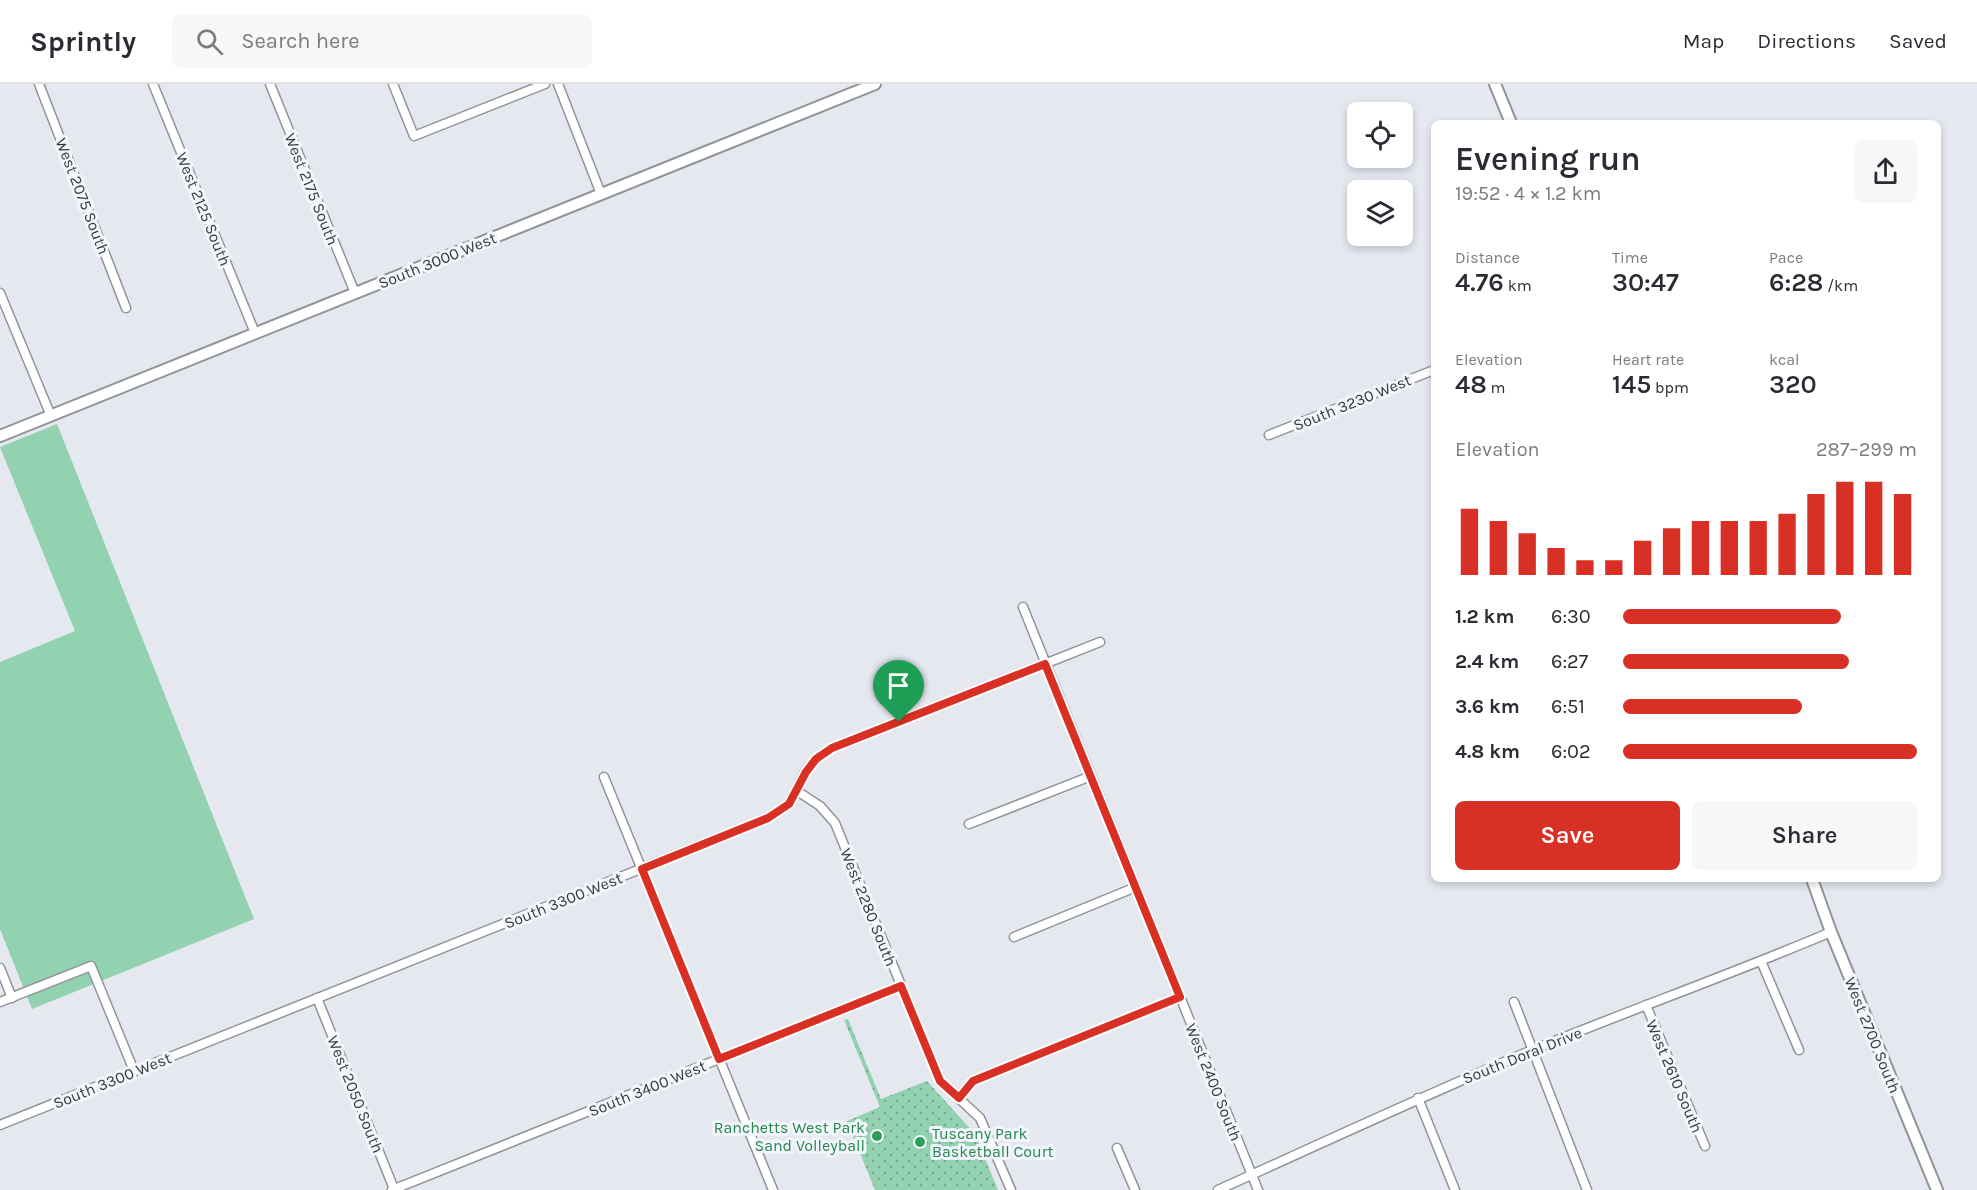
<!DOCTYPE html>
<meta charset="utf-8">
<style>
:root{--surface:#fff;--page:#f7f7f7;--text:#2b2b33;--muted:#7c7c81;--line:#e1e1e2;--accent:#d93025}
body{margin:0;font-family:Karla,sans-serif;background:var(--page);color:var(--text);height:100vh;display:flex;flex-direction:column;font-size:22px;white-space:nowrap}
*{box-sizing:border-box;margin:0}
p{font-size:20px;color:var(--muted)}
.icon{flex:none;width:33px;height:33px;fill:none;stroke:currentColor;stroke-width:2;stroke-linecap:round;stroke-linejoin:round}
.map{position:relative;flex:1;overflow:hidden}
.details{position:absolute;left:1431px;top:36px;width:510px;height:762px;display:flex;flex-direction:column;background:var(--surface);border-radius:9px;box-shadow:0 3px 9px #0003}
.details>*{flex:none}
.fabs{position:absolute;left:1347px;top:18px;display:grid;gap:12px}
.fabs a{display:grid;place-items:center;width:66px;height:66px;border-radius:9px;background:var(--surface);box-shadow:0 3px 9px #0003;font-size:30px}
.pin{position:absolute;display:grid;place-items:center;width:51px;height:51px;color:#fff;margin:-62px -26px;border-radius:50% 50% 50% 0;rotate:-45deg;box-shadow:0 0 6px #0007}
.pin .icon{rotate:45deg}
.round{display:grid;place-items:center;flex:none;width:63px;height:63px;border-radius:9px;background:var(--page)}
.summary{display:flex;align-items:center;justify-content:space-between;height:102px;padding:0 24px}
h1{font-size:33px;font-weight:600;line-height:45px}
.metrics{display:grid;grid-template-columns:repeat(3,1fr);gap:9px;height:102px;padding:6px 24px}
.metrics div{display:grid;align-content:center}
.metrics b{font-size:26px;font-weight:600}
.metrics small{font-size:16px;font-weight:400}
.metrics p{font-size:16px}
.chart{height:168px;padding:12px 24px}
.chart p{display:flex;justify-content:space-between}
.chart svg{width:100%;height:108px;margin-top:6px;stroke:var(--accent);stroke-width:6}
.primary-button{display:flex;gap:12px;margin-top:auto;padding:12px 24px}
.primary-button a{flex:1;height:69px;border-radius:9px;background:var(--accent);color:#fff;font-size:24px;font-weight:600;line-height:69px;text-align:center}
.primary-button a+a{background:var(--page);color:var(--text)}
ul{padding:0 24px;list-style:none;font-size:20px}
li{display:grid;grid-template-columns:96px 72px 1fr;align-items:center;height:45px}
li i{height:15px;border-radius:8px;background:var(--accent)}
header{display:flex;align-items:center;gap:36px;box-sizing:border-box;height:84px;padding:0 30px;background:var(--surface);border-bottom:2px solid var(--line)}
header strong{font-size:28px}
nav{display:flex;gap:33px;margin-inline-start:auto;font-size:21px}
.search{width:420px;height:54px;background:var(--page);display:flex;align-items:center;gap:15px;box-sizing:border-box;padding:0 21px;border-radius:9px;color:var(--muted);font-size:22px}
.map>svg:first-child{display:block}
</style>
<header>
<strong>Sprintly</strong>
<div class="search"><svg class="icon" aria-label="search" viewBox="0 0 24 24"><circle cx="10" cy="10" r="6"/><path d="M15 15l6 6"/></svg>Search here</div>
<nav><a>Map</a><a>Directions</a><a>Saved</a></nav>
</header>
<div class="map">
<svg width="1977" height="1106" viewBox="0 0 1977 1106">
<defs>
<pattern id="park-dots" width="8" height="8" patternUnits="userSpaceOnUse" patternTransform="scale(1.5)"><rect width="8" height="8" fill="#92d2b1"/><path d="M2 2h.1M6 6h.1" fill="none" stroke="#78ac91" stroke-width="1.8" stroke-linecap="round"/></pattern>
</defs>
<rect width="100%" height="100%" fill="#e5e8ef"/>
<path fill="#92d2b1" d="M57 340 254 835 32 925 0 845V578L75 547 0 363Z"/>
<path fill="url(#park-dots)" d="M848 935 881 1015 927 997 975 1050 998 1106H875L847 1037 880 1023 844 936Z"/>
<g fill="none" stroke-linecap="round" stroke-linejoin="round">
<g stroke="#90949a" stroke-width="11">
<g id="minor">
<path d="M39 0 126 224"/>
<path d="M153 0 255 249"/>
<path d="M270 0 355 209"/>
<path d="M393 0 414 52 545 0"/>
<path d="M558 0 601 110"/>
<path d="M0 209 51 332"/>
<path d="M1269 351 1434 286"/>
<path d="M1023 523 1258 1106"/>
<path d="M604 693 773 1106"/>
<path d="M797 707 820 722 835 739 940 997 980 1034 1011 1106"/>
<path d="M969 740 1091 692"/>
<path d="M1014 853 1136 803"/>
<path d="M1761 877 1799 966"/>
<path d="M0 884 12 914"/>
<path d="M317 914 394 1105"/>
<path d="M0 918 91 882 134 987"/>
<path d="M1514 918 1587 1106"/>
<path d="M1646 921 1705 1062"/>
<path d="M959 1013 973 997 1180 913"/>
<path d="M1418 1014 1455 1106"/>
<path d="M0 1041 768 734 789 720 805 688 816 675 832 664 1100 558"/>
<path d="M1117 1064 1135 1106"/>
<path d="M392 1106 901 902"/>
<path d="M1218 1106C1322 1059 1425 1011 1530 967 1630 926 1732 890 1831 848"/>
</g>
</g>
<g stroke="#90949a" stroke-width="14">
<g id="tertiary">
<path d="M1495 0 1511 39"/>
<path d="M0 352 875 0"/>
<path d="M1812 795 1831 848 1937 1106"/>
</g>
</g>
<use href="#minor" stroke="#fff" stroke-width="8"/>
<use href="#tertiary" stroke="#fff" stroke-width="10"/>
</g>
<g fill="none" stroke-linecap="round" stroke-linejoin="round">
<g stroke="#fff" stroke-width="12">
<path id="route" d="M1045 580 1180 913 973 997 959 1014 940 997 901 902 719 975 642 785 768 734 789 720 806 688 816 675 832 664Z"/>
</g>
<use href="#route" stroke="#d93025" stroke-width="8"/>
</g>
<g fill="#2e9e5b" stroke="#f2f6fc" stroke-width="2">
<circle cx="877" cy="1052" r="6"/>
<circle cx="920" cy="1058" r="6"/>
</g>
<g text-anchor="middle" stroke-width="6" stroke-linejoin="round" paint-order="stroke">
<g font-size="16" fill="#393b3d" stroke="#f2f6fc">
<text transform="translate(312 105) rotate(68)" y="6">West 2175 South</text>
<text transform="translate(83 112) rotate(69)" y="6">West 2075 South</text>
<text transform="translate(204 125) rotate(68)" y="6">West 2125 South</text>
<text transform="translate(437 176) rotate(-22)" y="6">South 3000 West</text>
<text transform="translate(1352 318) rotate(-22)" y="6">South 3230 West</text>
<text transform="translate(563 816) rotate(-22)" y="6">South 3300 West</text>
<text transform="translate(869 823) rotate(68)" y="6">West 2280 South</text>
<text transform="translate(1873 951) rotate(68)" y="6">West 2700 South</text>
<text transform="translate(1522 971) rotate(-22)" y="6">South Doral Drive</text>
<text transform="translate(1675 992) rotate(67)" y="6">West 2610 South</text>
<text transform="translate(112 996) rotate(-22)" y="6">South 3300 West</text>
<text transform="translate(1214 998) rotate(68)" y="6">West 2400 South</text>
<text transform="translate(647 1004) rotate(-22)" y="6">South 3400 West</text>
<text transform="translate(356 1010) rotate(68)" y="6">West 2050 South</text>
</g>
<g font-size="16" fill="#27864d" stroke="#f2f6fc" text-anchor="end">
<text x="865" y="1049">Ranchetts West Park<tspan x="865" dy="18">Sand Volleyball</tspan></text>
<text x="932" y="1055" text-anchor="start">Tuscany Park<tspan x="932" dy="18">Basketball Court</tspan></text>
</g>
</g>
</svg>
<div class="fabs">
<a><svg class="icon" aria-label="locate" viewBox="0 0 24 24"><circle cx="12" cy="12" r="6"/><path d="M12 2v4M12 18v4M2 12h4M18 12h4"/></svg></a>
<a><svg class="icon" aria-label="layers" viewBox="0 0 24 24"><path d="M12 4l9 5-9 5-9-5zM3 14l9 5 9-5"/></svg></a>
</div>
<div class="pin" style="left:899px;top:638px;background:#1e9e55"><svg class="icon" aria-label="arrive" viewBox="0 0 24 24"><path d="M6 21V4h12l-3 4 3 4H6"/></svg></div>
<section class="details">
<div class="summary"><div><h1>Evening run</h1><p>19:52 · 4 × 1.2 km</p></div><a class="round"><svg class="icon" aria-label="share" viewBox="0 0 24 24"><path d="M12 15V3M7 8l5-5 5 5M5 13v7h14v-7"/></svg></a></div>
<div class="metrics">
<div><p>Distance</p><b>4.76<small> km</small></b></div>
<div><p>Time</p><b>30:47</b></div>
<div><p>Pace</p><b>6:28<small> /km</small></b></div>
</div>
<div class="metrics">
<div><p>Elevation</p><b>48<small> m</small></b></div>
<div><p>Heart rate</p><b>145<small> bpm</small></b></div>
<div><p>kcal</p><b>320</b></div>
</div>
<div class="chart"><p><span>Elevation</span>287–299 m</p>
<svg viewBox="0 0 160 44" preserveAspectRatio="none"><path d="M5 44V17M15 44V22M25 44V27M35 44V33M45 44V38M55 44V38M65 44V30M75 44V25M85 44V22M95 44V22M105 44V22M115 44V19M125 44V11M135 44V6M145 44V6M155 44V11"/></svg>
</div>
<ul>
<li><b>1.2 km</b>6:30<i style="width:74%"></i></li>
<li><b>2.4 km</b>6:27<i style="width:77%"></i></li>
<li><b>3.6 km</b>6:51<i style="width:61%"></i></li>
<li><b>4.8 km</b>6:02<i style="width:100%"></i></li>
</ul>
<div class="primary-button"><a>Save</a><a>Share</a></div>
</section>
</div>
